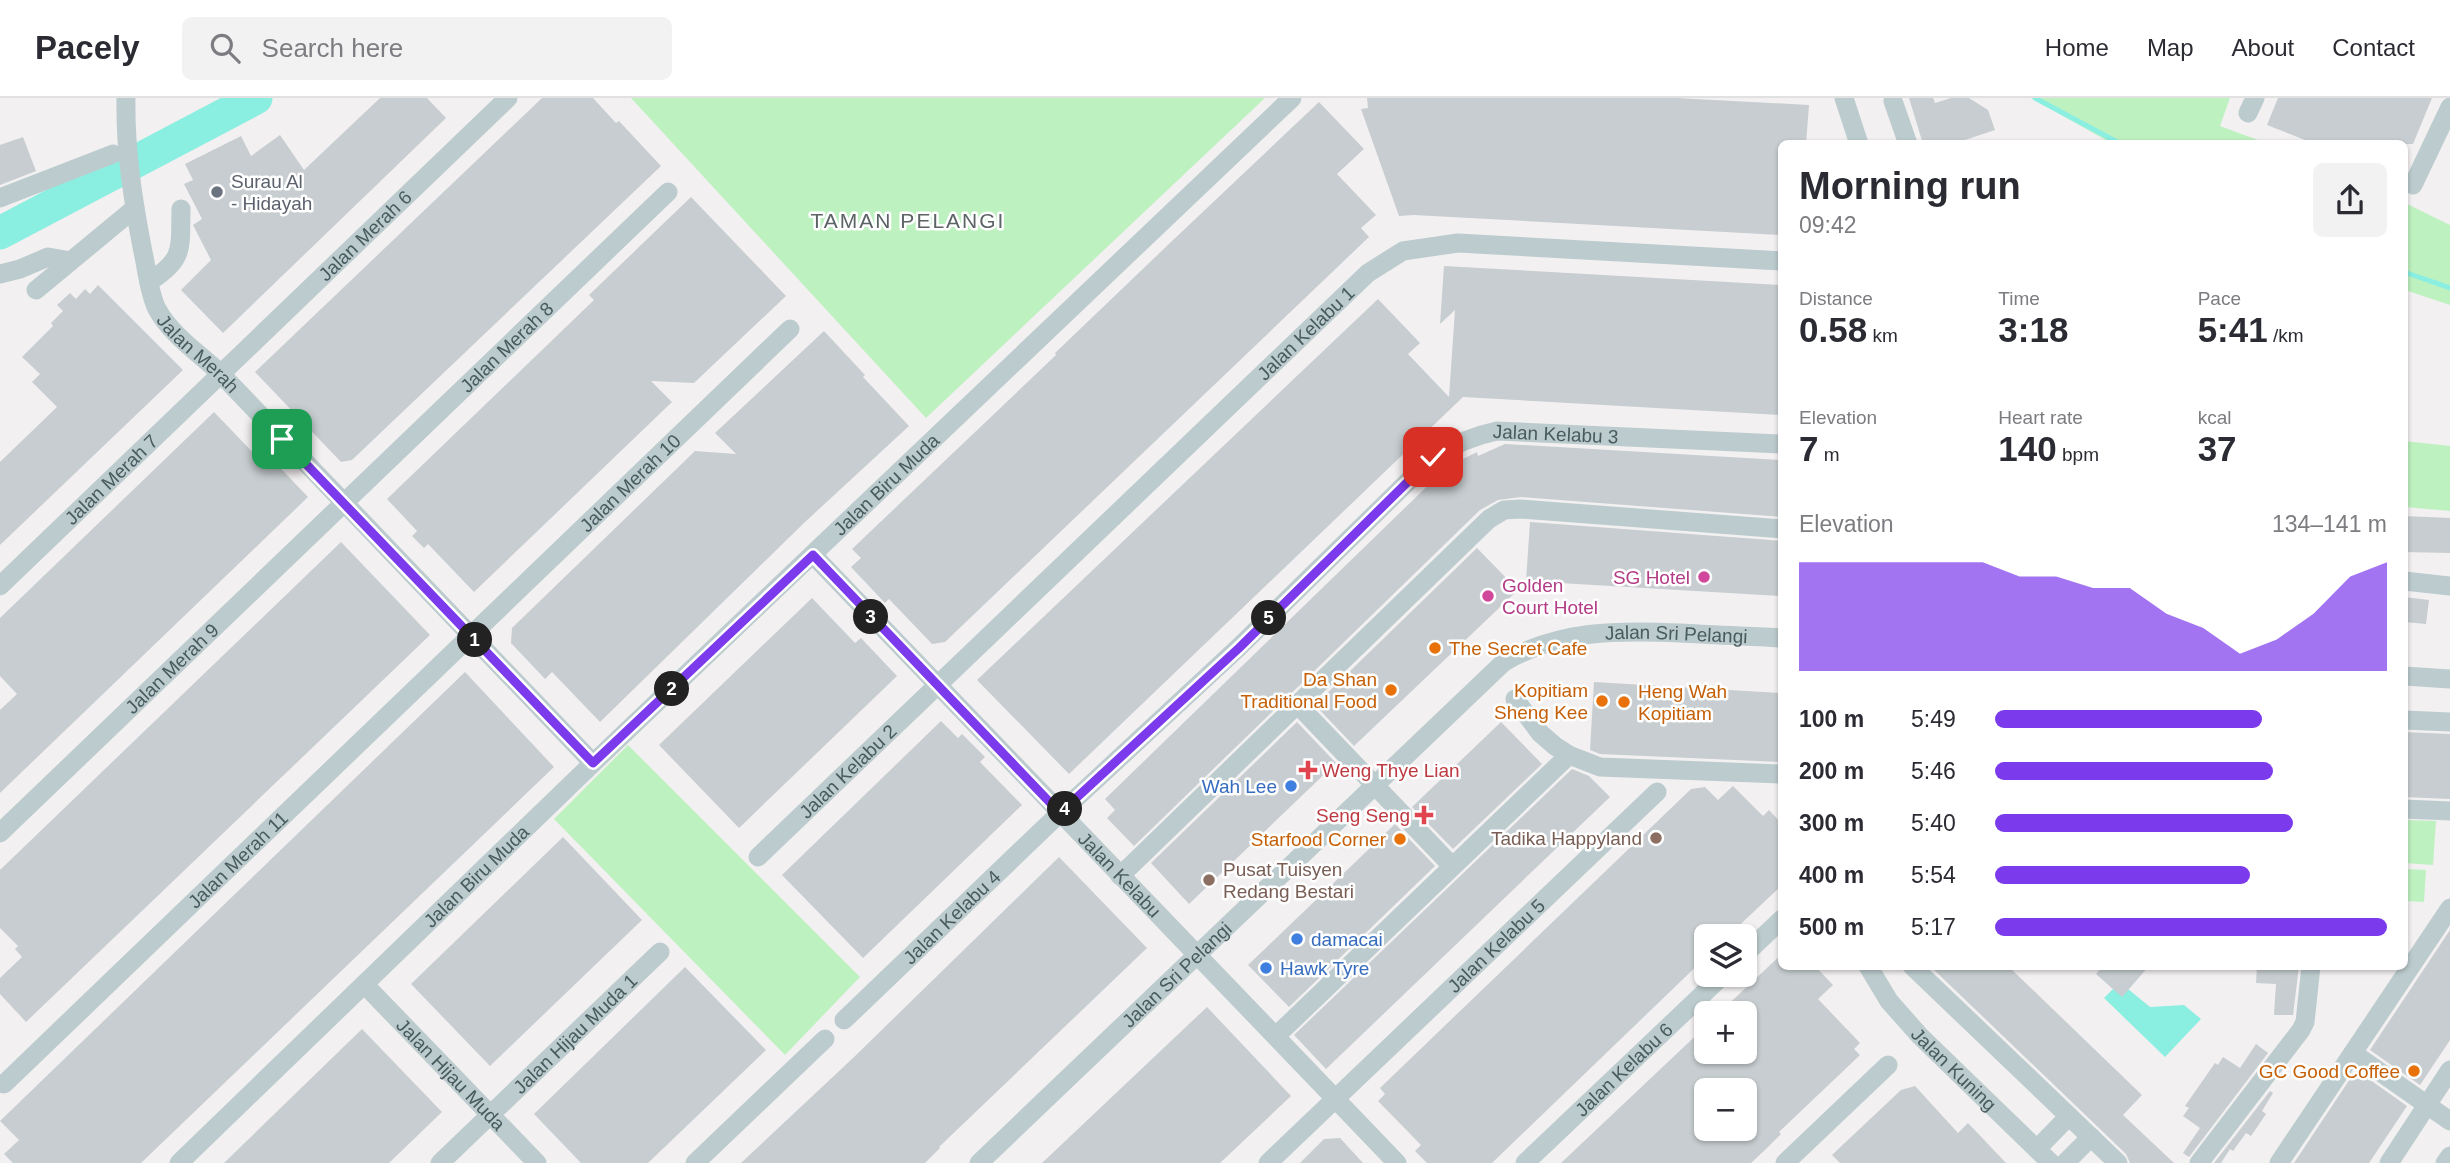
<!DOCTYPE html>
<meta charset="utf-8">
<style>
:root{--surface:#fff;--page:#f2f2f3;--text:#2b2b33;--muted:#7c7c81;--line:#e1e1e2;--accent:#7c3aed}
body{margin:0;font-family:Arial,sans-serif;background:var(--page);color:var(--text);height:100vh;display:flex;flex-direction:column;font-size:26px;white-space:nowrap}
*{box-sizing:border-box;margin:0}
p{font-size:23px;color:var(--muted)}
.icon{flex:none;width:38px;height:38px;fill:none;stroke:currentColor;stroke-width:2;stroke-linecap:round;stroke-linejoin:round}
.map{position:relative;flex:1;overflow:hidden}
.details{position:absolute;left:1778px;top:42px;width:630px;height:830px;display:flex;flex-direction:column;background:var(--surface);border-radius:10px;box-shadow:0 2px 5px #0004}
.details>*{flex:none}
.controls{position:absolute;left:1694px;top:826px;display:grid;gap:14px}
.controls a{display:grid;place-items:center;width:63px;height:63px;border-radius:10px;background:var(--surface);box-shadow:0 2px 5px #0004;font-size:35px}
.pin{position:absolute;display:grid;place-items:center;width:60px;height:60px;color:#fff;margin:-30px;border-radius:14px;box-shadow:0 4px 10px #0006}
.km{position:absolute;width:35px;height:35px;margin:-18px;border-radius:50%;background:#222;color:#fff;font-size:19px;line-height:35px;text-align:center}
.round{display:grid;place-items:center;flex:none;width:74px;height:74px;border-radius:10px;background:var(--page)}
.headline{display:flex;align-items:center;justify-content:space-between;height:119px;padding:0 21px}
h1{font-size:38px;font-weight:800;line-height:52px}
.metrics{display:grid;grid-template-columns:repeat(3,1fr);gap:10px;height:119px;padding:7px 21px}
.metrics div{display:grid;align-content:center}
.metrics b{font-size:35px;font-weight:800}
.metrics small{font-size:19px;font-weight:400}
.metrics p{font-size:19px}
.chart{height:196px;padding:14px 21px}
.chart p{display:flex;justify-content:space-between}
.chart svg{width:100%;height:126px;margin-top:7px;fill:var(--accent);opacity:.7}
ul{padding:0 21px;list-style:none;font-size:23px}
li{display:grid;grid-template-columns:112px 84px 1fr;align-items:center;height:52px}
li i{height:18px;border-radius:9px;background:var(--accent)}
header{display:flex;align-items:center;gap:42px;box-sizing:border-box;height:98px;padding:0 35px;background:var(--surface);border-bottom:2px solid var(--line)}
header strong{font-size:33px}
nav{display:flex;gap:38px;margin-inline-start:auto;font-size:24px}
.search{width:490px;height:63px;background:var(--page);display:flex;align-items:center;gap:18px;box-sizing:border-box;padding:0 24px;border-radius:10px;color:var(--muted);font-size:26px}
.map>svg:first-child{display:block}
</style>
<header>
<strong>Pacely</strong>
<div class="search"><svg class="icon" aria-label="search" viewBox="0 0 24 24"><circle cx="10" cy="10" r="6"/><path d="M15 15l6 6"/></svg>Search here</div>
<nav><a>Home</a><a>Map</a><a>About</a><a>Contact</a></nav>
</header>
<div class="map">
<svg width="2450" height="1065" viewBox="0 0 2450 1065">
<rect width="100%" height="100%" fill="#f3f0f1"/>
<g fill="#bef1c0">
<path d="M631 0H1265L926 320Z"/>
<path d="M2031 0H2230L2220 28 2266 45H2111Z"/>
<path d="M2405 105 2450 127V207L2405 192Z"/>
<path d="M2404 343 2450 348V413L2405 409Z"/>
<path d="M628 647 860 879 785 957 554 721Z"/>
<path d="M2405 722 2436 723 2433 767 2405 765Z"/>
<path d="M2405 771 2426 772 2424 804 2405 803Z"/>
</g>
<path fill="#8aefe1" d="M2113 891H2128L2150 909 2184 907 2201 921 2165 959 2104 900Z"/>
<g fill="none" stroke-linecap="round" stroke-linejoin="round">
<g stroke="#8aefe1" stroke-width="5">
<path d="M2035 0 2121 46"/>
<path d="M2404 174 2450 190"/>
</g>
<path stroke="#8aefe1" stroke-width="33" d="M0 135 256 0"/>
</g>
<g fill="#c7cdd0" fill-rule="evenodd">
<path d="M380 0H427L446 20 223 235 181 192 211 162 193 127 202 121 184 86 193 82 185 66 241 38 251 58 280 37 304 72Z"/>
<path d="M542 0H593L616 25 619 23 661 68 352 362 341 364 255 274Z"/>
<path d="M1367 0H1676L1809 7 1806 46H1782V137L1414 117 1399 118 1361 11 1368 10Z"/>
<path d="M1909 0H1933L1935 5 1951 0H1969L1988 12 1995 32 1953 46H1923Z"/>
<path d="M2278 0H2432L2413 46H2315L2267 27Z"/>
<path d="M1319 4 1364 51 1337 76 1376 117 1361 130 1369 139 945 544 932 546 889 501 885 505 851 469 861 460 852 451 1056 257 1055 255 1171 144Z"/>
<path d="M23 39 36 73 0 87V47Z"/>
<path d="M691 99 786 198 694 285 651 283 672 304 474 494 428 446 424 450 412 438 417 433 387 401 594 202 589 197Z"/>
<path d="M1444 168 1782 187V317L1463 299 1069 676 977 582 1378 201 1420 245 1408 256 1449 299 1455 212 1440 226Z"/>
<path d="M98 187 183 272 0 447V364L57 309 32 284 40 276 22 259 53 228 51 225 63 213 57 207 70 195 76 201 85 191 90 196Z"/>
<path d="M824 233 865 277 863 279 909 328 805 424 600 624 552 574 545 581 511 545 512 530 695 353 736 356 715 335Z"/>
<path d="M214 314 260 362 267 356 308 399 0 695V612L17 596 0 578V520Z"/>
<path d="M1505 346 1782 362V419L1521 399 1498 402 1480 412 1134 748 1107 720 1115 712 1105 701 1447 369 1477 354 1478 358Z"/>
<path d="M2404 418 2450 420V455L2404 454Z"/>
<path d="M1530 424 1782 443V498L1526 483Z"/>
<path d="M341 444 430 537 26 924 0 896V880L22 859 15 851 18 848 0 830V772Z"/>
<path d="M1477 450 1518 492 1354 648 1315 607Z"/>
<path d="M2404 499 2429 502 2426 526 2404 524Z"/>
<path d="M812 500 855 545 861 540 897 578 739 730 659 647Z"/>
<path d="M465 574 554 669 141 1065H13L4 1056 19 1042 0 1023Z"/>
<path d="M1594 584 1782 595V664L1600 656 1590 652Z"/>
<path d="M941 623 958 640 962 636 985 659 980 664 1022 707 863 860 782 777Z"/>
<path d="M1297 624 1336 665 1189 806 1151 765Z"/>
<path d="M1501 624 1542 666 1453 751 1412 709Z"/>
<path d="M2404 634 2450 636V701L2404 699Z"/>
<path d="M1572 671 1589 678 1610 699 1326 971 1294 937Z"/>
<path d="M1733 688 1763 718 1769 712 1782 726V787L1728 838H1706V859L1492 1065H1427L1415 1053 1421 1047 1378 1003 1385 996 1380 990 1691 691 1705 689 1718 702Z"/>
<path d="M1395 726 1435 768 1289 909 1248 867Z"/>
<path d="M563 739 642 822 490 968 411 886Z"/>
<path d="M1059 759 1147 850 939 1049 940 1050 925 1065H741L853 960Z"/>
<path d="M2450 832V942L2420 987 2370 952Z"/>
<path d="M1782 856V868H1815L1833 887 1818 901 1860 945 1854 951 1860 957 1779 1034 1781 1036 1766 1051 1751 1065H1561L1706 928V954H1745V915H1719ZM1706 992H1745V1031H1706Z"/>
<path d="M1930 868H2008L2142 997 2123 1017 2174 1065H2130L2126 1056Z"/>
<path d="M2103 868H2149L2122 899 2096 876Z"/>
<path d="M2257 868H2299L2293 917H2274L2276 886 2256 885Z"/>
<path d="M685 869 766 952 648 1065H581L534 1016Z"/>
<path d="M1207 909 1291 998 1274 1014 1220 1065H1042Z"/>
<path d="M362 931 442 1014 389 1065H224Z"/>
<path d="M2256 946 2268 955 2189 1059 2183 1055 2200 1030 2183 1018 2189 1010 2185 1008 2215 965 2218 967 2223 959 2240 970Z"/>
<path d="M2356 972 2407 1008 2369 1065H2294Z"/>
<path d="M1915 988 1958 1035 1968 1025 2006 1065H1840L1832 1057 1901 992Z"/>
<path d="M2270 993 2273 995 2262 1013 2266 1016 2251 1038 2246 1035 2233 1053 2230 1051 2221 1065H2214Z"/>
<path d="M1340 1040 1363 1065H1300L1324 1041Z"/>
</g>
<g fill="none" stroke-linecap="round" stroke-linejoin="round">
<g stroke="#bccbcd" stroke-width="19">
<path id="s1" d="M126 0C125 52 133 103 143 154 147 172 149 195 157 211 171 237 200 256 221 276L593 665"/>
<path d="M1844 0 1859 46"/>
<path d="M1893 3 1908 46"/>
<path d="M2248 15 2255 0"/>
<path d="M2413 87 2450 9"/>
<path d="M0 100 113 56"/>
<path d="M0 176 20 171 48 159 71 163"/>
<path d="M149 184C185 161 180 151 181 111"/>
<path d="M36 192 135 110"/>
<path id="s2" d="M813 457 1397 1065"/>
<path d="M2404 483 2450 488"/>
<path id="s3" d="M0 488 508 0"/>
<path d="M2404 578 2450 581"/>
<path d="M1515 601 1540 635 1555 648 1569 657 1600 669 1782 676"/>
<path d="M1297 606 1452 768"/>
<path d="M2404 622 2450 624"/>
<path d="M2404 711 2450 713"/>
<path id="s4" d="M0 735 668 94"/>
<path id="s5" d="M758 759 1368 175 1403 153 1458 145 1782 163"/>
<path d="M1120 778 1489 421 1504 412 1520 411 1782 431"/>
<path d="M1745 856 1782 821"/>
<path id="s6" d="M1868 868 1889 903 1920 938 2051 1065"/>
<path d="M1912 868 2118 1065"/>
<path id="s7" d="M365 887 537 1065"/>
<path id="s8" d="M844 922 1060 715 1239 549 1433 359C1454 346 1473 338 1497 333L1782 346"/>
<path d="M1276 938 1569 657"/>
<path d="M2353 955 2450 1023"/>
<path id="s9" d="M4 986 790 231"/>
<path d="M2037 1051 2069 1018"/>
<path id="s10" d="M179 1065 589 669 1292 0"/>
<path id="s11" d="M440 1065 660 854"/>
<path d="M695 1065 825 941"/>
<path id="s12" d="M979 1065 1504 564C1559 532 1618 532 1680 535 1714 537 1748 538 1782 540"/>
<path id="s13" d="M1268 1065 1657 694"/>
<path id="s14" d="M1525 1065 1723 877"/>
<path d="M1785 1065 1888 967"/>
<path d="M2065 1065 2091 1039"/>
<path d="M2199 1065 2301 932 2305 924 2311 868"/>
<path d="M2279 1065 2450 810"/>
<path d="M2389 1065 2450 972"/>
<path d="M2445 1065 2450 1058"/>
</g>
</g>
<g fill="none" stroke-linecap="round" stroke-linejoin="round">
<g stroke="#fff" stroke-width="14">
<path id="route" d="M282 341 593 665 813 457 1060 715 1239 550 1433 359"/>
</g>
<use href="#route" stroke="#7c3aed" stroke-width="9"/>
</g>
<circle fill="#6b7280" stroke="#fff" stroke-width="2.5" cx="217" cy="94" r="7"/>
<g fill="#d1479c" stroke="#fff" stroke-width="2.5">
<circle cx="1704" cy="479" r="7"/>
<circle cx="1488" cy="498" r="7"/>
</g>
<g fill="#e8710a" stroke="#fff" stroke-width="2.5">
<circle cx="1435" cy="550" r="7"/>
<circle cx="1391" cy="592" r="7"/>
<circle cx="1602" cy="603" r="7"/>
<circle cx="1624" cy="604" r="7"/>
<circle cx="1400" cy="741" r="7"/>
<circle cx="2414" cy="973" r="7"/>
</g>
<g fill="#e0444e" stroke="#fff" stroke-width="2.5">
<path d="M1304.5 661.5h7v7h7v7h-7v7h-7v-7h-7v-7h7z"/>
<path d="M1420.5 706.5h7v7h7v7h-7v7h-7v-7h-7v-7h7z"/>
</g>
<g fill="#3f7fe0" stroke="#fff" stroke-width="2.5">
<circle cx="1291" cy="688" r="7"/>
<circle cx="1297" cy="841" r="7"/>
<circle cx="1266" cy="870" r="7"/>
</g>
<g fill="#8d6e63" stroke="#fff" stroke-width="2.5">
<circle cx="1656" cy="740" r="7"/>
<circle cx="1209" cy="782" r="7"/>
</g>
<g text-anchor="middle" stroke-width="5" stroke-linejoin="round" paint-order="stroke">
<g font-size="19" fill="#5b616d" stroke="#fff" text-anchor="start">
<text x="231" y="90">Surau Al<tspan x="231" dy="22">- Hidayah</tspan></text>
</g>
<g font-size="19" fill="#485b5e" stroke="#fff">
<text dy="7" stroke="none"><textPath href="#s3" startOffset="506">Jalan Merah 6</textPath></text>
<text dy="7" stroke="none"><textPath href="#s5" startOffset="758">Jalan Kelabu 1</textPath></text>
<text dy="7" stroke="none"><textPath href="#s4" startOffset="702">Jalan Merah 8</textPath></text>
<text dy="7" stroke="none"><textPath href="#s1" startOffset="275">Jalan Merah</textPath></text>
<text dy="7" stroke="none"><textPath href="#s8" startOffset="943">Jalan Kelabu 3</textPath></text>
<text dy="7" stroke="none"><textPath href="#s3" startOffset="154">Jalan Merah 7</textPath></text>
<text dy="7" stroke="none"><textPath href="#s9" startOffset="868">Jalan Merah 10</textPath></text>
<text dy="7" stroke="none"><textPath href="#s10" startOffset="980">Jalan Biru Muda</textPath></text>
<text dy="7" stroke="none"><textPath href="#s12" startOffset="903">Jalan Sri Pelangi</textPath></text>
<text dy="7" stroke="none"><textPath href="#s4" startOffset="238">Jalan Merah 9</textPath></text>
<text dy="7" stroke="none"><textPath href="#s5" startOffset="124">Jalan Kelabu 2</textPath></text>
<text dy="7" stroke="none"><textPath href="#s9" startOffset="324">Jalan Merah 11</textPath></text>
<text dy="7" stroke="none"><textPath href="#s2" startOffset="443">Jalan Kelabu</textPath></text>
<text dy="7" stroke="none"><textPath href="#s10" startOffset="413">Jalan Biru Muda</textPath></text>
<text dy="7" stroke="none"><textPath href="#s8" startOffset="149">Jalan Kelabu 4</textPath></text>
<text dy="7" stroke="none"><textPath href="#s13" startOffset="315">Jalan Kelabu 5</textPath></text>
<text dy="7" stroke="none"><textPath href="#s12" startOffset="273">Jalan Sri Pelangi</textPath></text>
<text dy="7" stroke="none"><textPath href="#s11" startOffset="187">Jalan Hijau Muda 1</textPath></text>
<text dy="7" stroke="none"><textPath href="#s14" startOffset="136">Jalan Kelabu 6</textPath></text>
<text dy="7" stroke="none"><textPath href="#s6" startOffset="135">Jalan Kuning</textPath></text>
<text dy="7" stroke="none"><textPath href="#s7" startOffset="124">Jalan Hijau Muda</textPath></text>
</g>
<g font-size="19" fill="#b23c85" stroke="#fff" text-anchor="end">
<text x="1690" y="486">SG Hotel</text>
<text x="1502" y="494" text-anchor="start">Golden<tspan x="1502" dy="22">Court Hotel</tspan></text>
</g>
<g font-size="19" fill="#c56008" stroke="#fff" text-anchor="end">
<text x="1449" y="557" text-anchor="start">The Secret Cafe</text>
<text x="1377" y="588">Da Shan<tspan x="1377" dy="22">Traditional Food</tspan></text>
<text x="1588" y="599">Kopitiam<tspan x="1588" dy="22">Sheng Kee</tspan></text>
<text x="1638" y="600" text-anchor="start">Heng Wah<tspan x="1638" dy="22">Kopitiam</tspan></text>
<text x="1386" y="748">Starfood Corner</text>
<text x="2400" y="980">GC Good Coffee</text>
</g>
<g font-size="19" fill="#be3a42" stroke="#fff" text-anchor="start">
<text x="1322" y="679">Weng Thye Lian</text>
<text x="1410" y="724" text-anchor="end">Seng Seng</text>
</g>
<g font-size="19" fill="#366cbe" stroke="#fff" text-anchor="start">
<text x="1277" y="695" text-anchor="end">Wah Lee</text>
<text x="1311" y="848">damacai</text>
<text x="1280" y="877">Hawk Tyre</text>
</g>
<g font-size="19" fill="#785e54" stroke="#fff" text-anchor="end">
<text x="1642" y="747">Tadika Happyland</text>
<text x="1223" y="778" text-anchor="start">Pusat Tuisyen<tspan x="1223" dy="22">Redang Bestari</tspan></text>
</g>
<g font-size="21" letter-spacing="2" fill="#5c6465" stroke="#fff">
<text x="908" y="130">TAMAN PELANGI</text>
</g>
</g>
</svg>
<div class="controls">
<a><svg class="icon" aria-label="layers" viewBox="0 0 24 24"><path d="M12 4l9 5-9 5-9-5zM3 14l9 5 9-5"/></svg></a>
<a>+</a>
<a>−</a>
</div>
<div class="pin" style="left:282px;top:341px;background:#1e9e55"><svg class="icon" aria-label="arrive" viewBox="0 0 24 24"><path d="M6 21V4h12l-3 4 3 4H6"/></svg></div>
<div class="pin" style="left:1433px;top:359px;background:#d93025"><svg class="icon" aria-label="check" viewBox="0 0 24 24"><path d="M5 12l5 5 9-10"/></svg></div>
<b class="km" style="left:475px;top:542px">1</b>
<b class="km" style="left:672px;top:591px">2</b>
<b class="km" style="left:871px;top:519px">3</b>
<b class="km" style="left:1065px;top:711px">4</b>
<b class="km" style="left:1269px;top:520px">5</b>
<section class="details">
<div class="headline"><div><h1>Morning run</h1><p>09:42</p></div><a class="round"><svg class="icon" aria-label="share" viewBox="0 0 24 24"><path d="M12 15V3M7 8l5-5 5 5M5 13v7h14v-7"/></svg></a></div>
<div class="metrics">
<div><p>Distance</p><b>0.58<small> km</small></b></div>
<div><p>Time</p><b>3:18</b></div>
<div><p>Pace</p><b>5:41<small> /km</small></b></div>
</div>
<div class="metrics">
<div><p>Elevation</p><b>7<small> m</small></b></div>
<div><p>Heart rate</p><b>140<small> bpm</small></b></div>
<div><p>kcal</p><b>37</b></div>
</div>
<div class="chart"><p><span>Elevation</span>134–141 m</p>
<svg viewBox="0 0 160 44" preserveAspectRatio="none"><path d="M0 44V6L10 6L20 6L30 6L40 6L50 6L60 11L70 11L80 15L90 15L100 24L110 29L120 38L130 33L140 24L150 11L160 6V44z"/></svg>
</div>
<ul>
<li><b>100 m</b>5:49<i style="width:68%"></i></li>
<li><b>200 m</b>5:46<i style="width:71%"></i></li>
<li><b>300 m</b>5:40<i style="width:76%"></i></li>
<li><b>400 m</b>5:54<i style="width:65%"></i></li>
<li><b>500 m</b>5:17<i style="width:100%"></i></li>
</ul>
</section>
</div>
